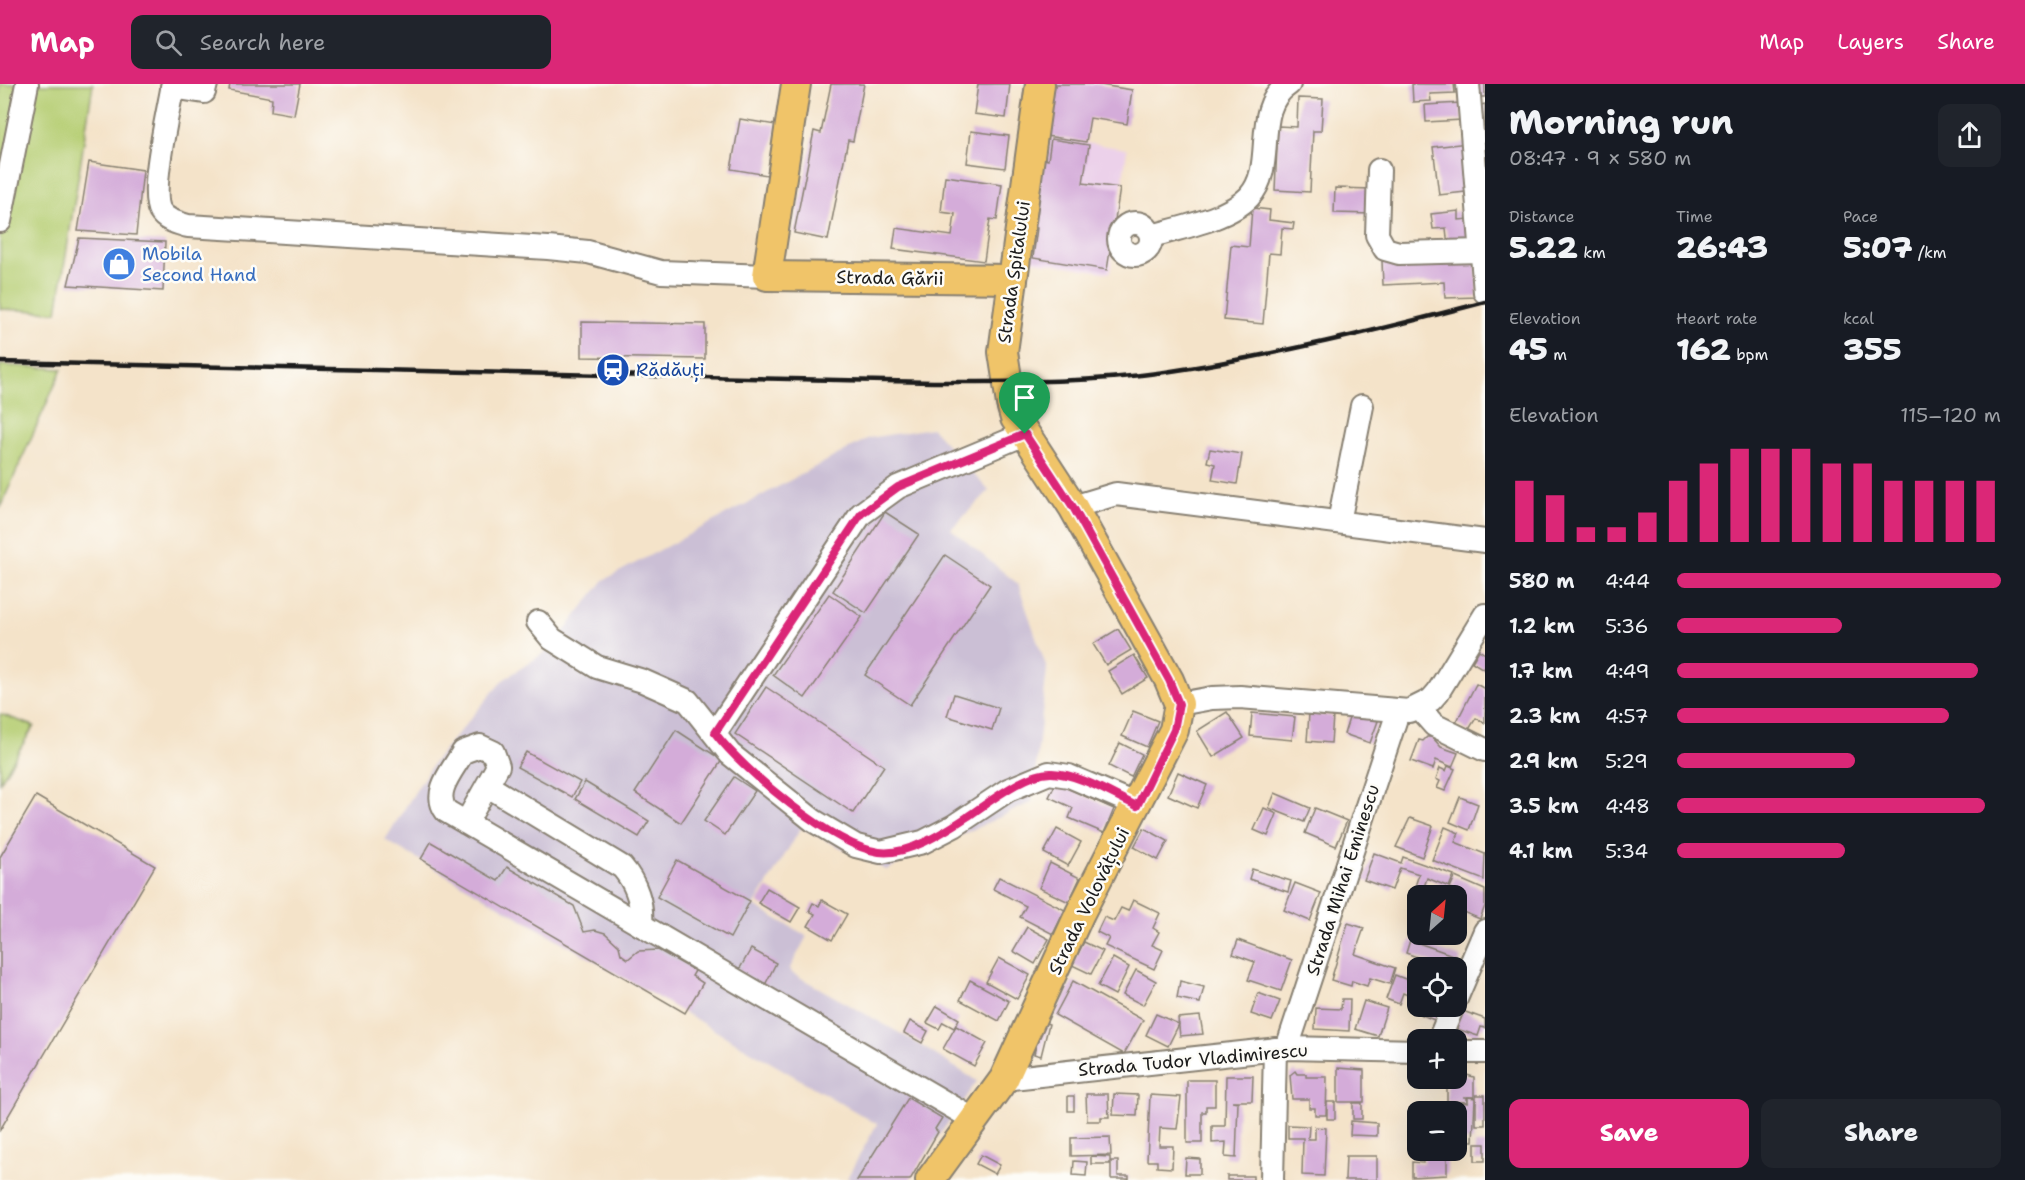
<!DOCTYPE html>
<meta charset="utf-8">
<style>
:root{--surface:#171b24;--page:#20242c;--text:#f1f3f6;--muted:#9ea1a6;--accent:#db2777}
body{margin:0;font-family:"Shantell Sans",sans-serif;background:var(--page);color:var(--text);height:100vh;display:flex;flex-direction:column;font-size:22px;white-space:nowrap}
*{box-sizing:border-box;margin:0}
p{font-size:20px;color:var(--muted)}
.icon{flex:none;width:33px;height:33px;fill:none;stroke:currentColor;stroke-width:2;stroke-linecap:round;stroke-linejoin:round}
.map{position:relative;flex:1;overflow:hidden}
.details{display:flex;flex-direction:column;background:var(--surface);width:540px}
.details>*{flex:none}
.needle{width:39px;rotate:27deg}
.buttons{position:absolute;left:1407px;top:801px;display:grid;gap:12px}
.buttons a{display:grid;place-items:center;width:60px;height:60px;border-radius:12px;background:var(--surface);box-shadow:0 6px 24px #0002;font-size:30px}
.pin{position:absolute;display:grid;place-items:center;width:51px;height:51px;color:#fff;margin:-62px -26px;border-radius:50% 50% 50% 0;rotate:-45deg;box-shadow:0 0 6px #0007}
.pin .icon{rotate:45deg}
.round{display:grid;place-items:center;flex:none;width:63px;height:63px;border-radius:12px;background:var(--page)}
.headline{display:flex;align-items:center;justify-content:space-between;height:102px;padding:0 24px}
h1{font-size:33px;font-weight:800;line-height:45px}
.metrics{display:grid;grid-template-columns:repeat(3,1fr);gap:9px;height:102px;padding:6px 24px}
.metrics div{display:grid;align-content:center}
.metrics b{font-size:30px;font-weight:800}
.metrics small{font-size:16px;font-weight:400}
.metrics p{font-size:16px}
.chart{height:168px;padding:12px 24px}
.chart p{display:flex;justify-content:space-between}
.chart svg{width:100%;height:108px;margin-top:6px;stroke:var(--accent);stroke-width:6}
.button{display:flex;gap:12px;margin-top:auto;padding:12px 24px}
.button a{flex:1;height:69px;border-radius:12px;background:var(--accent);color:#fff;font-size:24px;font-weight:800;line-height:69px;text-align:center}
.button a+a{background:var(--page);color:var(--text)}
ul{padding:0 24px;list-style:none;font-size:20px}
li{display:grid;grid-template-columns:96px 72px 1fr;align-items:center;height:45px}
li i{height:15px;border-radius:8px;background:var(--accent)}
header{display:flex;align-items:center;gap:36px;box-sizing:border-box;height:84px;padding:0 30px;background:var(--accent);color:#fff}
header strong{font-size:28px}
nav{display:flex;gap:33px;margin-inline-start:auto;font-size:21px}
.search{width:420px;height:54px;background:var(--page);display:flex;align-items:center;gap:15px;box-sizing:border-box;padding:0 21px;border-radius:12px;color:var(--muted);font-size:22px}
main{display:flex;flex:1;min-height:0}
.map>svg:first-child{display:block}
</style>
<header>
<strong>Map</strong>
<div class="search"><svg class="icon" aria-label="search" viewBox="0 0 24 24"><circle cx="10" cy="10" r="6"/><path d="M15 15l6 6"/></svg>Search here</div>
<nav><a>Map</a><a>Layers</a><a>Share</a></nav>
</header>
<main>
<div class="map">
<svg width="1485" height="1096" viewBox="0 0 1485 1096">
<rect width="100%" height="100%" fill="#fdfcf7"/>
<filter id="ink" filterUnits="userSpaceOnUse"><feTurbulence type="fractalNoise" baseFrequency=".0167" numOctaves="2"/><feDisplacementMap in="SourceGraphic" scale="12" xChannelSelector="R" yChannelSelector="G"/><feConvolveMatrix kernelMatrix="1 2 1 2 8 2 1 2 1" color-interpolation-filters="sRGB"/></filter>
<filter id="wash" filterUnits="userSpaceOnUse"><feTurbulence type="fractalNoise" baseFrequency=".008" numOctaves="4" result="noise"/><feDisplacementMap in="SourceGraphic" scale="24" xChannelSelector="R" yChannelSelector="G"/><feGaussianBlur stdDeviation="1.35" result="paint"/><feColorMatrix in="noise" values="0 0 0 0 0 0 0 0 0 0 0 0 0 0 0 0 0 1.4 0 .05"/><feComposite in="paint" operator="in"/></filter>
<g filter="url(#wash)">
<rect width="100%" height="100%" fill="#f4e3c9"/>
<path fill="#ecd1ea" d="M1044 53 1127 65 1110 189 1028 176Z"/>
<path fill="#cbbfd5" d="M932 344 989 407 951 445 1018 500 1047 585 1032 718 886 786 801 744 754 822 807 852 790 884 792 889 912 956 977 997 908 1096H852L847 1094 877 1040 385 756 433 679 503 596 550 565 604 496 869 354Z"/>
<g fill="#b6ce73" stroke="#697548" stroke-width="1.5">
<path d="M0 0H93L57 228 0 225Z"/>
<path d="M0 281 62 285 0 424Z"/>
<path d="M0 630 34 642 0 698Z"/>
</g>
<g id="blocks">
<g fill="#d4acd9">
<path d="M230 0H300L294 31 271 27 272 14 229 6Z"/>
<path d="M831 0H864L853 57 848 56 828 156 794 149 814 47 821 49Z"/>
<path d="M978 0H1010L1006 34 974 30Z"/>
<path d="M1054 0H1094L1132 6 1127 40 1090 34 1086 58 1046 52Z"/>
<path d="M1412 0H1454L1455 9 1430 10 1431 17 1413 18Z"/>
<path d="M1478 0H1485V13H1479Z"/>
<path d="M1298 14 1323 15 1321 47H1313L1310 108 1275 106 1278 42 1297 43Z"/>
<path d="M1461 19 1462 36 1426 38 1425 21Z"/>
<path d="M1485 20V42H1483L1481 21Z"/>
<path d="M740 35 776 41 767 91 731 85Z"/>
<path d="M971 47 1009 52 1005 84 967 79Z"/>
<path d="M1051 55 1089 61 1083 99 1120 104 1107 186 1033 174 1037 144 1033 143 1044 75 1048 76Z"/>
<path d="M1468 59 1474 107 1439 111 1433 63Z"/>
<path d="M89 78 143 86 136 151 78 147Z"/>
<path d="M945 92 1002 100 997 136 990 135 984 177 893 165 896 144 952 152 955 130 941 128Z"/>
<path d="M1335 104 1373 105V130L1334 129Z"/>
<path d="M1252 124 1270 126 1269 136 1294 139 1293 145 1282 144 1280 170 1269 169 1263 240 1224 236 1231 161 1249 163Z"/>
<path d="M1459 127V136L1469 135 1472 160 1448 163 1446 144 1433 145 1431 130Z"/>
<path d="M79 154 165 158 163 207 68 201Z"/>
<path d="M1476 173 1478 213 1445 214 1444 198 1383 201 1382 177Z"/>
<path d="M582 238 705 240V275L582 273Z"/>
<path d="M1210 365 1242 370 1237 400 1212 396 1215 380 1207 378Z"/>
<path d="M885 428 919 450 866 529 833 507Z"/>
<path d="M945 471 990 501 910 621 865 591Z"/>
<path d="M829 510 862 533 805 614 773 591Z"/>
<path d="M1118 545 1131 566 1106 581 1093 560Z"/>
<path d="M1479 566 1485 570V586L1472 578Z"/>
<path d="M1134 571 1148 594 1122 610 1108 587Z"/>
<path d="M1476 600 1485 605V639L1476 634 1468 647 1456 639Z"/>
<path d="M766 603 884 682 853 729 735 650Z"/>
<path d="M954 610 999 624 992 646 947 632Z"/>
<path d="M1133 627 1158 637 1147 663 1122 652Z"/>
<path d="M1227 628 1244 654 1213 673 1197 647Z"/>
<path d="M1351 628 1378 637 1370 659 1344 650Z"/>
<path d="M1252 629 1295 633 1292 656 1250 652Z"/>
<path d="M1309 630 1333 632 1331 659 1307 657Z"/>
<path d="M676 646 722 676 681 739 635 709Z"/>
<path d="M1427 653H1432L1441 663 1458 669 1452 683 1436 676 1433 685 1411 677 1419 656 1423 657Z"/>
<path d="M1120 659 1142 670 1131 693 1109 682Z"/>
<path d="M526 668 580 698 572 713 517 683Z"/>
<path d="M1448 682 1455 685 1445 707 1437 704 1440 697 1436 695 1440 684 1446 687Z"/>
<path d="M1178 688 1207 701 1197 724 1168 711Z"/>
<path d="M734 693 755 707 725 751 704 737Z"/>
<path d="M585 698 649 737 639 753 575 715Z"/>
<path d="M1056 699 1114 725 1104 749 1069 734 1073 724 1049 713Z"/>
<path d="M1275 709 1310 724 1304 738 1269 724Z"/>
<path d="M36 712 155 782 0 1046V773Z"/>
<path d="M1460 713 1478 720 1469 746 1450 738Z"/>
<path d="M1264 724 1277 730 1268 752 1254 746Z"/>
<path d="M1315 724 1347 737 1336 762 1305 749Z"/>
<path d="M1410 734 1433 742 1422 773 1396 763Z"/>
<path d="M1445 743 1459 749 1455 758 1485 770 1484 796 1432 776Z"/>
<path d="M1144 744 1168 757 1158 776 1134 763Z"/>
<path d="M1057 745 1081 758 1068 782 1044 769Z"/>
<path d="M431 758 498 797 507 783 574 822 584 848 595 846 605 849 619 862 621 870 628 875 638 867 658 866 695 887 692 892 703 899 685 929 421 775Z"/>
<path d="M1374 769 1401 779 1403 773 1454 791 1449 803 1427 794 1421 812H1418V817L1411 815 1419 790 1400 784 1392 806 1364 796Z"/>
<path d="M677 776 750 817 730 854 657 813Z"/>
<path d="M1050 779 1080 794 1069 818 1039 804Z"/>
<path d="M1252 785 1291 797 1288 808 1249 795Z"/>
<path d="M999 793 1065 826 1053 850 1020 833 1026 822 993 805Z"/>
<path d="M1455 793 1485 806V822L1480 835 1456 825 1459 808 1450 804Z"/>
<path d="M1295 799 1321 809 1310 837 1284 826Z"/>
<path d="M767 804 800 823 791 838 758 819Z"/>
<path d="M822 816 847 830 832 856 808 842 815 830 809 827 813 819 819 822Z"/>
<path d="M1133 816 1160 829 1153 844 1159 848 1152 861 1163 866 1154 885 1105 862 1109 854 1097 848 1104 833 1114 837 1121 824 1128 827Z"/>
<path d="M1348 839 1364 844 1355 870 1395 884 1390 900 1370 894 1367 902 1352 897 1351 902 1331 896Z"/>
<path d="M1027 843 1049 855 1035 880 1013 867Z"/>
<path d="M1238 856 1292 876 1281 907 1248 896 1255 878 1233 870Z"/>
<path d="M1410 856 1461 874 1458 884H1431L1433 879 1406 869Z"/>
<path d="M1084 858 1103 867 1091 890 1072 881Z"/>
<path d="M751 865 776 879 765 901 739 886Z"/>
<path d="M999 874 1030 891 1017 915 986 898Z"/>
<path d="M1113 874 1129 883 1115 911 1098 902Z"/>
<path d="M1136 886 1156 897 1143 921 1123 911Z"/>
<path d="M1395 891 1418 900 1417 915 1403 909 1399 920 1386 915Z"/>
<path d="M970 896 1009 917 999 937 960 916Z"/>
<path d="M1073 897 1143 936 1124 970 1055 931Z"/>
<path d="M1180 897 1204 903 1200 919 1177 914Z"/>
<path d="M1258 909 1280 917 1272 937 1251 930Z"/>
<path d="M1342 915H1350L1349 947 1315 945 1316 924 1341 925Z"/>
<path d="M1364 917 1387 924 1378 952 1355 945Z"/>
<path d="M937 922 959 935 954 944 943 938 939 945 927 939Z"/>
<path d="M1417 922H1445L1439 938 1415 928Z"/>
<path d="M1460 926 1485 935V944L1481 943 1478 952 1454 944Z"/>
<path d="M1156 930 1179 940 1168 962 1146 951Z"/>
<path d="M1200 932 1203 950 1180 952 1178 934Z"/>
<path d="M910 937 928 947 922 959 904 949Z"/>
<path d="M1042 938 1049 940 1041 972 1034 970Z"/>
<path d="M956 942 987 959 974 982 943 965Z"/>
<path d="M1338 984 1364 986V1018H1338Z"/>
<path d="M1295 987 1297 990H1306V993H1327L1326 1031H1315V1024H1309V1015H1292L1290 991Z"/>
<path d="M1456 988 1474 993V1013H1463H1467V1018L1447 1017V994H1456Z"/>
<path d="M1226 992H1253L1252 1017H1232L1238 1018 1236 1074 1225 1073 1226 1058 1212 1059V1042H1225Z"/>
<path d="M1187 996H1215V1022H1206V1028H1202V1059H1187Z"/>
<path d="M1086 1010H1108L1109 1033H1101V1037H1087Z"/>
<path d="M1114 1010 1138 1011 1137 1032 1113 1031Z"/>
<path d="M1150 1011 1181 1013 1177 1045 1160 1044 1159 1062H1173L1172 1084 1157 1083V1077H1147Z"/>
<rect x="1476" y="1011" width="9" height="30"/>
<rect x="1068" y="1012" width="6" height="15"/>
<path d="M1468 1013 1475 1014 1473 1057H1460L1461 1028 1446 1027 1447 1018 1468 1019Z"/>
<path d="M908 1014 942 1034 935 1045 938 1048 910 1096H857Z"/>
<rect x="1327" y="1018" width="8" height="17"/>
<rect x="1353" y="1019" width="9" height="16"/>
<path d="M1351 1037 1377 1039V1052L1350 1051Z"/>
<rect x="1410" y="1037" width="8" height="12"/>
<path d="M1288 1041 1309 1042 1308 1055H1315V1043L1326 1044 1324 1092 1302 1091 1303 1054H1288Z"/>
<path d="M1110 1053 1111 1071 1071 1072V1054Z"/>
<rect x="1475" y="1060" width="10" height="17"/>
<path d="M1423 1066H1436V1074H1447V1091L1412 1093V1078L1423 1079Z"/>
<path d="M981 1071 1000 1081 995 1090 976 1080Z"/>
<path d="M1091 1072 1110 1073V1080H1091Z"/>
<path d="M1346 1072H1377V1096H1345Z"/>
<path d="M1186 1074 1200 1075V1090H1185Z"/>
<path d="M1074 1077 1087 1078 1086 1092 1073 1091Z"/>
<path d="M1111 1077H1118V1092H1129V1095H1111Z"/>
<rect x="1227" y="1092" width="26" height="4"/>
</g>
</g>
</g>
<g filter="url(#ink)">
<use href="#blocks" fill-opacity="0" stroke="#888072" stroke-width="1.5"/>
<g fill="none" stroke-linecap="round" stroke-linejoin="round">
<g stroke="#888072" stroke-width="26">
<g id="minor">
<path d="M173 0C169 25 149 107 160 127 166 137 178 139 188 142L548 164 588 168 661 188 767 192"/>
<path d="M1468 0 1485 208"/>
<path d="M172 3 204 8 206 0"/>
<path d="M1379 86 1377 151 1385 165 1399 169 1482 167"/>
<path d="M0 137 27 0"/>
<circle cx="1135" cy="155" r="16"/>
<path d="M1151 152C1179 144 1228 135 1249 113 1278 82 1250 25 1289 0"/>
<path d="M1073 423 1116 410 1485 457"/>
<path d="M1339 438 1362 322"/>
<path d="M538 538 552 555 597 583 643 597 688 617 730 670 814 737 856 762 881 768 923 758 954 742 1008 706 1049 689 1069 692 1137 721"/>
<path d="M1179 620 1212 614 1240 613 1409 627 1431 616 1438 608 1485 531"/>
<path d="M1419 624 1434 641 1485 666"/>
<path d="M715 649 861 430 898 403 1025 350"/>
<path d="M488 702 622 783C636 799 643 820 641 841"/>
<path d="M466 739 498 682 493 668 480 662 463 668C453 686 432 708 446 727L973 1035"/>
<path d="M1456 915 1485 847"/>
<path d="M1439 956 1453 922"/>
<path d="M1287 964 1398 628"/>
<path d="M1456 968H1485"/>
<path d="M1004 995 1287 964 1418 967"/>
<path d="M1272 1096 1275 965"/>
</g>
</g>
<g stroke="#888072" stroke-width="32">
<g id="major">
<path d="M796 0 767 192 1013 195"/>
<path d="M930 1096 1004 995 1080 829 1174 646 1179 620 1169 596 1073 423 1015 334 1011 320 1003 268 1040 0"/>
</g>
</g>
<use href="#minor" stroke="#fff" stroke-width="22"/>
<use href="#major" stroke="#f0c469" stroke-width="28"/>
<path stroke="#1c1c1c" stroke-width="4.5" d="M0 278 933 298C1010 298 1088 299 1165 288 1273 272 1379 246 1485 218"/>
</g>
</g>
<g fill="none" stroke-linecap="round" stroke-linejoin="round" filter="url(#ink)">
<g stroke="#fff" stroke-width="12">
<path id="route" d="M1025 350 1073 423 1169 596 1179 620 1174 646 1137 722C1111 710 1080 690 1052 689 1026 688 988 719 967 733 944 748 908 772 879 768 833 762 743 686 715 649L861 430 898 403Z"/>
</g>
<use href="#route" stroke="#db2777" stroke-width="8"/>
</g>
<defs>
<g id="shop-disc" transform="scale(1.725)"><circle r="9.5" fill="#3f7fe0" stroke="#fdfcf7"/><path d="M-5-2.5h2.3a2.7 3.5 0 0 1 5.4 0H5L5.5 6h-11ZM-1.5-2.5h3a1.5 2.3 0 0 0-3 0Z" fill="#fff"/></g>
<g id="station-disc" transform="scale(1.725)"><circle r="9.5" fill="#1a4fb4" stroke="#fdfcf7"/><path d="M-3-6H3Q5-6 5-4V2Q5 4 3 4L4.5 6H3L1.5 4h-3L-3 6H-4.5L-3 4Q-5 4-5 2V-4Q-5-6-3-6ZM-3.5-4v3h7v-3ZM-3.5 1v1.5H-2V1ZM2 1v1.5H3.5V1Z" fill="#fff"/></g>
</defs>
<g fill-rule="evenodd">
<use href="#shop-disc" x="119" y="180"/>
<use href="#station-disc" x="613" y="286"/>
</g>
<g text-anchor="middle" stroke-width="5" stroke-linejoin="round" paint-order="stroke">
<g font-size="18" fill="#366cbe" stroke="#fdfcf7" text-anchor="start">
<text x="142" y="176">Mobila<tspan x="142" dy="21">Second Hand</tspan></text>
</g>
<g font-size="18" fill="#1c1c1c" stroke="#fdfcf7">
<text transform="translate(1014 188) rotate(-82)" y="6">Strada Spitalului</text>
<text transform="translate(890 194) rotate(1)" y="6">Strada Gării</text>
<text transform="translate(1343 796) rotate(-72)" y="6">Strada Mihai Eminescu</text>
<text transform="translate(1089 817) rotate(-64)" y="6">Strada Volovățului</text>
<text transform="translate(1193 976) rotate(-5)" y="6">Strada Tudor Vladimirescu</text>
</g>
<g font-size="18" fill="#164399" stroke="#fdfcf7" text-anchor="start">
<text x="636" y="292">Rădăuți</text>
</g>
</g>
</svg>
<div class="buttons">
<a><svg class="needle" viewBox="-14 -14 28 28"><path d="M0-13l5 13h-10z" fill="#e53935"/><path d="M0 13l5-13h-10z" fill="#9ea1a6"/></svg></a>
<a><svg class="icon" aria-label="locate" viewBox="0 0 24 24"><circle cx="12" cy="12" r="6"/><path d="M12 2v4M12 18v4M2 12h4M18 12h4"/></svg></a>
<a>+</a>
<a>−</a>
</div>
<div class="pin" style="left:1025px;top:350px;background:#1e9e55"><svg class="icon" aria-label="arrive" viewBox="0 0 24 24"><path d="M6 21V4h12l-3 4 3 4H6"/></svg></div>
</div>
<section class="details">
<div class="headline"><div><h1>Morning run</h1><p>08:47 · 9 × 580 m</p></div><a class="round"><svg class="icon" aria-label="share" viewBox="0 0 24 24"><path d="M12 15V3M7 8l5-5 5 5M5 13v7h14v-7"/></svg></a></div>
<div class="metrics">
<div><p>Distance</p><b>5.22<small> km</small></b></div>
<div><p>Time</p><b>26:43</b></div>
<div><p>Pace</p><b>5:07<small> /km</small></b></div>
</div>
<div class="metrics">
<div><p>Elevation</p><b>45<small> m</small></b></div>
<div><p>Heart rate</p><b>162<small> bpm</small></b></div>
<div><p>kcal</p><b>355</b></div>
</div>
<div class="chart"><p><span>Elevation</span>115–120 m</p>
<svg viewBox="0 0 160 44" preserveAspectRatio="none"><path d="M5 44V19M15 44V25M25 44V38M35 44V38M45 44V32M55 44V19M65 44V12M75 44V6M85 44V6M95 44V6M105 44V12M115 44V12M125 44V19M135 44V19M145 44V19M155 44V19"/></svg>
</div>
<ul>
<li><b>580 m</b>4:44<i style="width:100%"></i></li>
<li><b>1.2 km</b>5:36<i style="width:51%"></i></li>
<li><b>1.7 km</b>4:49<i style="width:93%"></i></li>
<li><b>2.3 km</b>4:57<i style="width:84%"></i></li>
<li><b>2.9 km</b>5:29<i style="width:55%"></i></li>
<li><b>3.5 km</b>4:48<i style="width:95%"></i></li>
<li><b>4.1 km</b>5:34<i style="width:52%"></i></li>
</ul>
<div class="button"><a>Save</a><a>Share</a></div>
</section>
</main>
